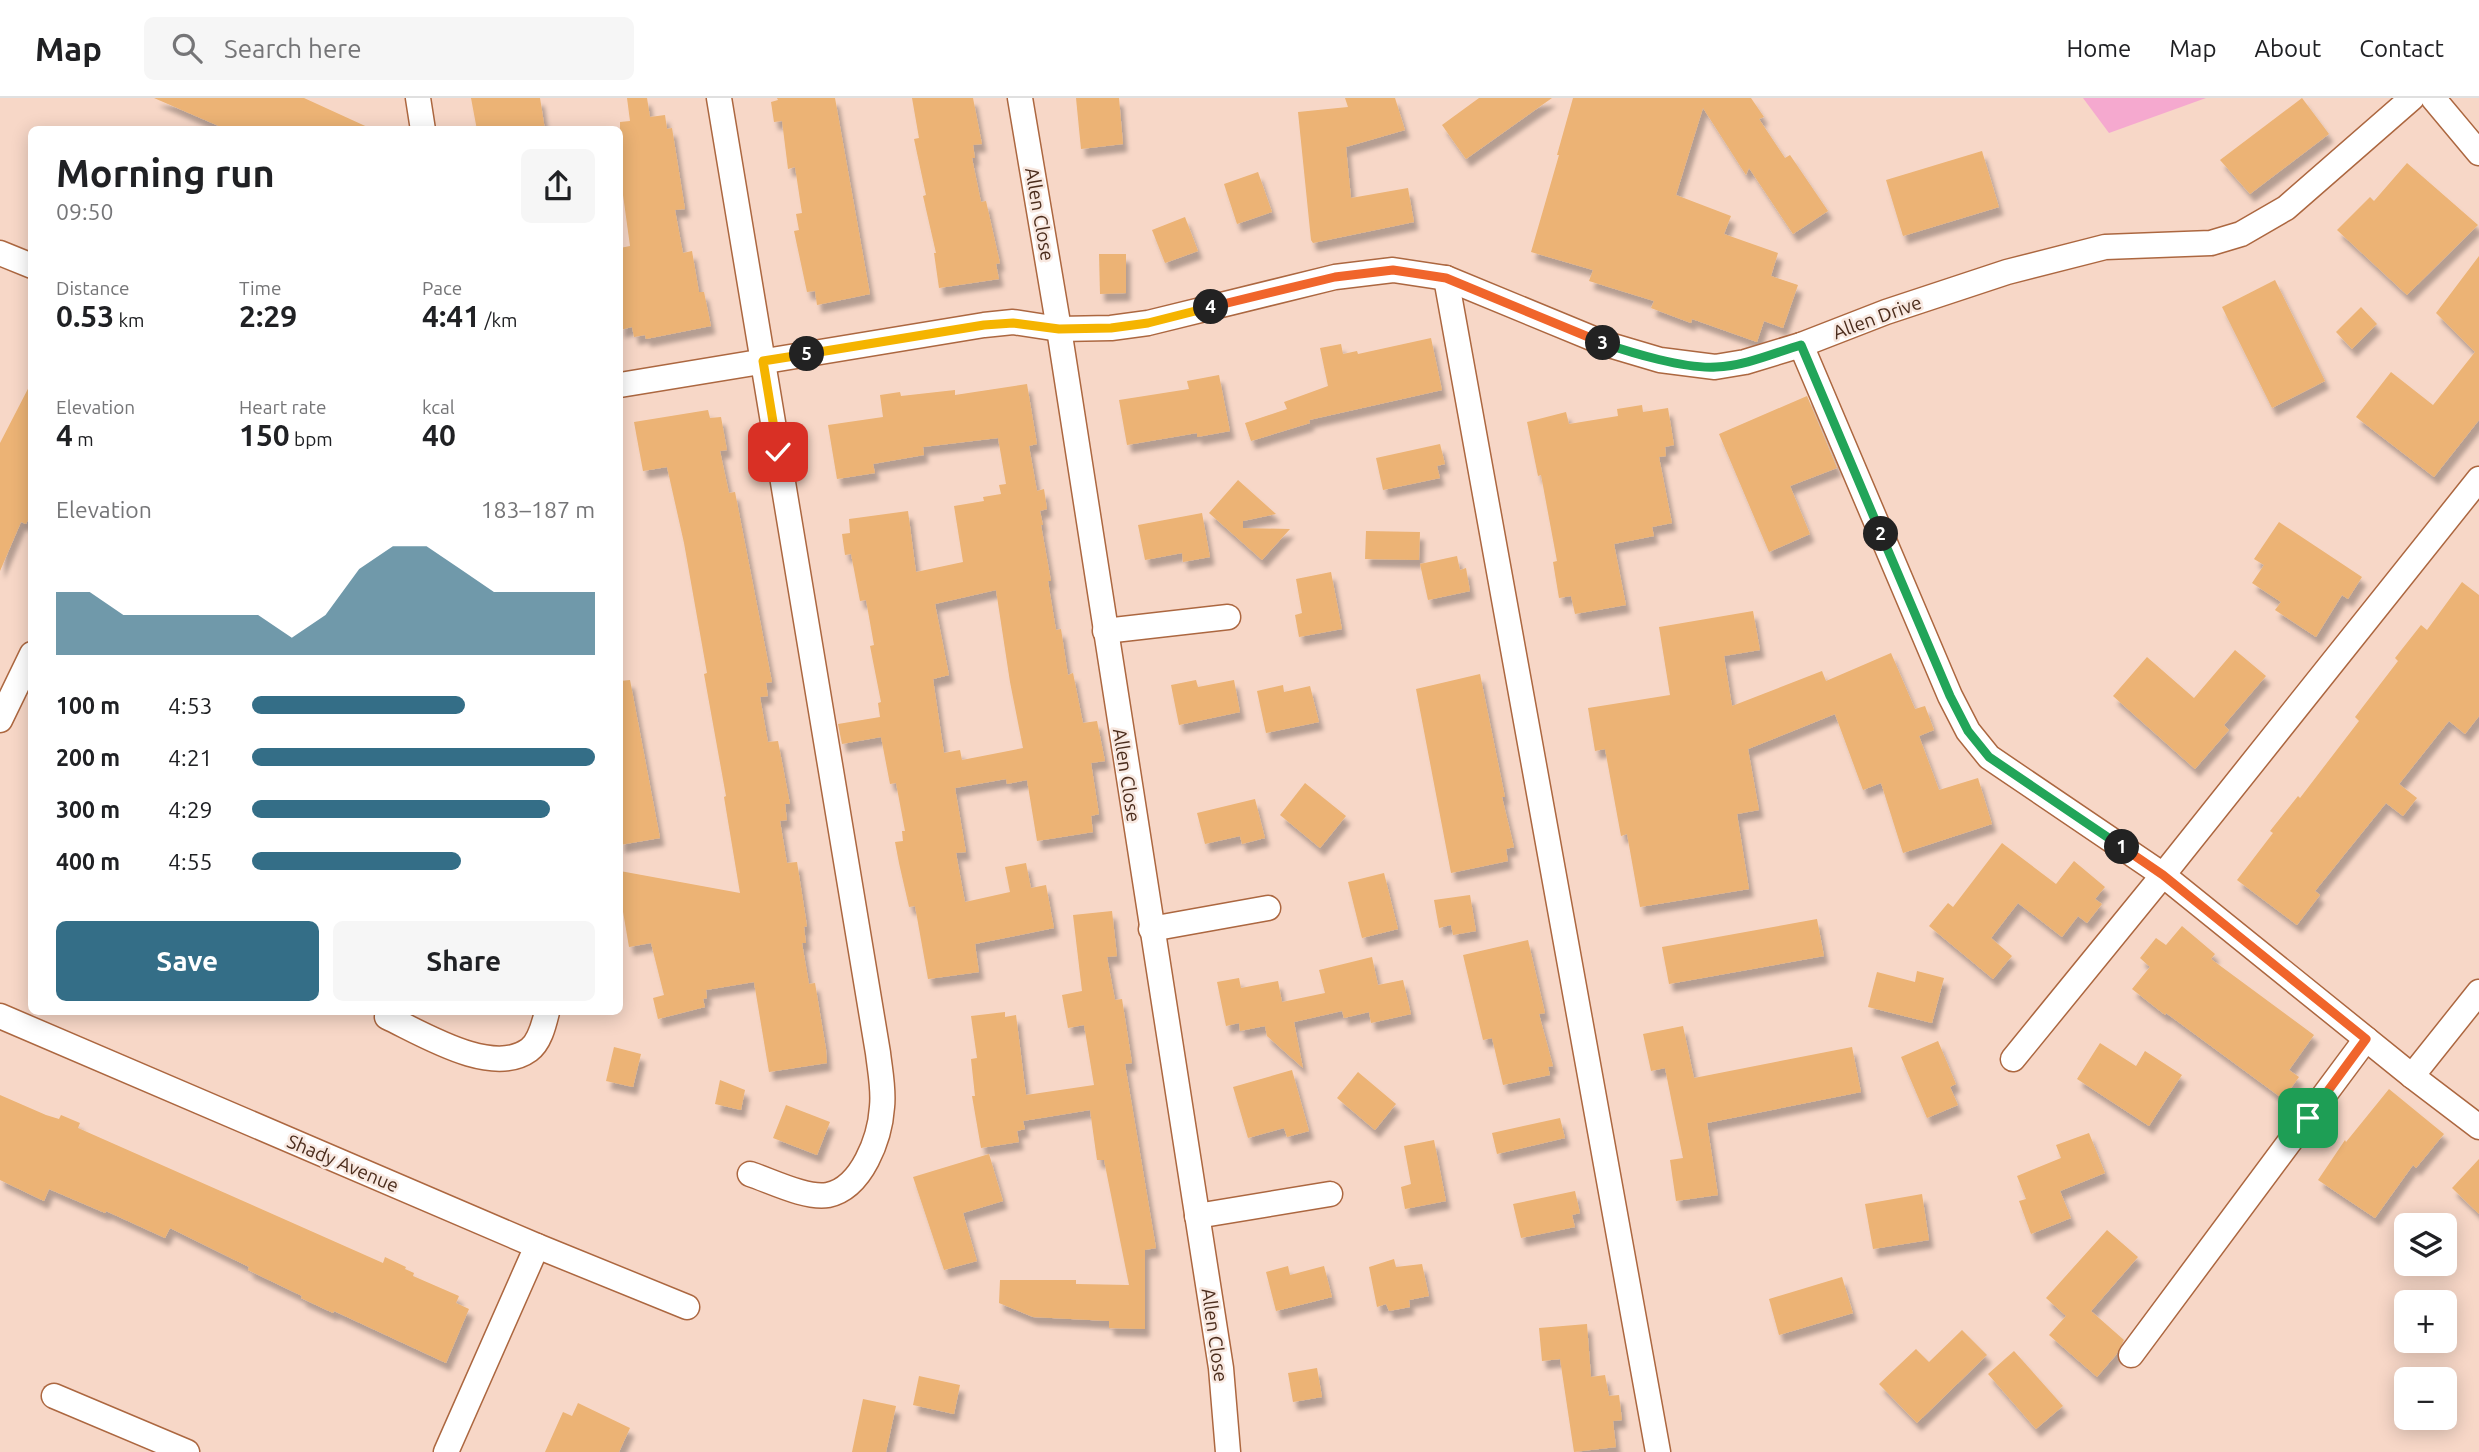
<!DOCTYPE html>
<meta charset="utf-8">
<style>
:root{--surface:#fff;--page:#f6f6f6;--text:#202124;--muted:#757577;--line:#e0e0e0;--accent:#346e87}
body{margin:0;font-family:Ubuntu,sans-serif;background:var(--page);color:var(--text);height:100vh;display:flex;flex-direction:column;font-size:26px;white-space:nowrap}
*{box-sizing:border-box;margin:0}
p{font-size:23px;color:var(--muted)}
.icon{flex:none;width:38px;height:38px;fill:none;stroke:currentColor;stroke-width:2;stroke-linecap:round;stroke-linejoin:round}
.map{position:relative;flex:1;overflow:hidden}
.panel{position:absolute;left:28px;top:28px;width:595px;height:889px;display:flex;flex-direction:column;background:var(--surface);border-radius:10px;box-shadow:0 4px 18px #0003}
.panel>*{flex:none}
.fabs{position:absolute;left:2394px;top:1115px;display:grid;gap:14px}
.fabs a{display:grid;place-items:center;width:63px;height:63px;border-radius:10px;background:var(--surface);box-shadow:0 4px 18px #0003;font-size:35px}
.pin{position:absolute;display:grid;place-items:center;width:60px;height:60px;color:#fff;margin:-30px;border-radius:14px;box-shadow:0 4px 10px #0006}
.km{position:absolute;width:35px;height:35px;margin:-18px;border-radius:50%;background:#222;color:#fff;font-size:19px;line-height:35px;text-align:center}
.round{display:grid;place-items:center;flex:none;width:74px;height:74px;border-radius:10px;background:var(--page)}
.head{display:flex;align-items:center;justify-content:space-between;height:119px;padding:0 28px}
h1{font-size:38px;font-weight:700;line-height:52px}
.figures{display:grid;grid-template-columns:repeat(3,1fr);gap:10px;height:119px;padding:7px 28px}
.figures div{display:grid;align-content:center}
.figures b{font-size:30px;font-weight:700}
.figures small{font-size:19px;font-weight:400}
.figures p{font-size:19px}
.chart{height:196px;padding:14px 28px}
.chart p{display:flex;justify-content:space-between}
.chart svg{width:100%;height:126px;margin-top:7px;fill:var(--accent);opacity:.7}
.action{display:flex;gap:14px;margin-top:auto;padding:14px 28px}
.action a{flex:1;height:80px;border-radius:10px;background:var(--accent);color:#fff;font-size:28px;font-weight:700;line-height:80px;text-align:center}
.action a+a{background:var(--page);color:var(--text)}
ul{padding:0 28px;list-style:none;font-size:23px}
li{display:grid;grid-template-columns:112px 84px 1fr;align-items:center;height:52px}
li i{height:18px;border-radius:9px;background:var(--accent)}
header{display:flex;align-items:center;gap:42px;box-sizing:border-box;height:98px;padding:0 35px;background:var(--surface);border-bottom:2px solid var(--line)}
header strong{font-size:33px}
nav{display:flex;gap:38px;margin-inline-start:auto;font-size:24px}
.search{width:490px;height:63px;background:var(--page);display:flex;align-items:center;gap:18px;box-sizing:border-box;padding:0 24px;border-radius:10px;color:var(--muted);font-size:26px}
.map>svg:first-child{display:block}
</style>
<header>
<strong>Map</strong>
<div class="search"><svg class="icon" aria-label="search" viewBox="0 0 24 24"><circle cx="10" cy="10" r="6"/><path d="M15 15l6 6"/></svg>Search here</div>
<nav><a>Home</a><a>Map</a><a>About</a><a>Contact</a></nav>
</header>
<div class="map">
<svg width="2479" height="1354" viewBox="0 0 2479 1354">
<defs>
<filter id="shadow"><feDropShadow dx="4.5" dy="8" stdDeviation="2" flood-color="#0004"/></filter>
</defs>
<rect width="100%" height="100%" fill="#f7d7c7"/>
<path fill="#f5a9cf" d="M2083 0H2206L2109 35Z"/>
<g fill="#ecb374" fill-rule="evenodd" filter="url(#shadow)">
<path d="M154 0H304L374 32H228Z"/>
<path d="M471 0H540L545 32H477Z"/>
<path d="M627 0H647L650 19 665 17 667 31 672 30 685 111 675 112 683 155 692 153 699 194H704L711 228 646 241 645 237 634 239 632 229 620 232V150L630 148 620 75V24L630 23Z"/>
<path d="M777 0H835L870 196 817 207 815 193 807 194 794 133 799 132 796 116 802 115 795 69 788 71 782 23 774 24 771 4 778 2Z"/>
<path d="M912 0H973L982 46 973 47 975 60H972L981 104 986 103 1000 165 996 166 999 181 939 190 934 155H936L923 98 926 97 914 41 919 40Z"/>
<path d="M1076 0H1119L1123 46 1081 51Z"/>
<path d="M1345 0H1395L1405 32 1346 49 1351 100 1408 90 1414 124 1313 145 1311 142 1298 14 1348 9Z"/>
<path d="M1479 0H1552L1466 61 1442 27Z"/>
<path d="M1573 0H1751L1764 19 1759 21 1785 60 1790 57 1828 113 1793 136 1749 70 1746 77 1703 10 1676 97 1731 118 1724 136 1778 155 1771 178 1798 187 1783 230 1764 223 1757 244 1692 221 1691 225 1651 210 1654 203 1589 183 1593 172 1531 154 1559 57H1557Z"/>
<path d="M2302 0 2329 36 2250 96 2220 62Z"/>
<path d="M1982 53 1999 109 1903 138 1886 82Z"/>
<path d="M2407 65 2478 127 2407 197 2337 132 2370 99 2374 103Z"/>
<path d="M1258 74 1272 114 1237 126 1224 86Z"/>
<path d="M1185 119 1198 153 1165 165 1152 132Z"/>
<path d="M1099 156H1126V195L1100 196Z"/>
<path d="M2479 158V322L2434 379 2356 319 2391 274 2433 307 2475 254 2436 215Z"/>
<path d="M2275 182 2325 283 2272 310 2222 209Z"/>
<path d="M2361 209 2377 226 2352 251 2336 234Z"/>
<path d="M1431 240 1442 292 1309 322 1310 325 1251 343 1245 325 1287 311 1284 304 1328 288 1320 250 1341 246 1343 256 1357 253 1358 256Z"/>
<path d="M1219 277 1230 333 1197 339V335L1127 347 1119 302 1189 291 1187 283Z"/>
<path d="M32 283V413L26 426 21 424 0 473V345Z"/>
<path d="M1027 286 1037 346 1029 348 1037 393 1044 391 1047 411 1040 413 1043 427H1041L1051 483H1048L1056 532 1061 531 1068 577 1073 575 1083 625 1097 623 1105 663 1091 665 1099 716 1091 718 1093 734 1037 743 1027 682 1007 686 1006 681 955 690 966 754 956 755 965 804 1010 794 1005 769 1026 765 1031 790 1046 787 1054 830 975 846 979 874 928 881 915 808 909 809 899 765 895 744 903 743 902 733H905L896 685 890 686 881 639 842 646 838 626 880 619 878 605 881 604 870 548 874 547 866 502 860 503 851 456 845 457 842 436 850 435 849 421 908 413 916 474 963 464 954 408 984 403 983 399 1001 396 999 387 1006 386 998 340 923 349 924 357 873 366 875 375 837 381 828 327 883 319 880 297 900 294 901 298 955 292V297ZM996 492 1010 584 1023 650 962 662 960 652 944 655 933 581 949 577 935 506Z"/>
<path d="M1807 298 1837 370 1790 388 1810 436 1769 454 1719 336Z"/>
<path d="M1642 307 1643 314 1668 310 1674 347 1665 349 1666 358 1659 359 1672 425 1652 429 1654 438 1614 446 1626 507 1575 516 1571 498 1559 500 1553 464 1557 463 1541 377 1538 378 1527 324 1566 314 1569 326 1618 318 1617 311Z"/>
<path d="M708 312 710 320 721 319 727 352 720 353 729 395 735 394 772 584 766 585 768 598 760 599 768 644 778 643 790 706H785L787 722 780 723 787 765 797 764 807 828 804 829 806 845H802L809 886 815 885 826 951 827 965 769 974 754 884 706 892 707 900 703 901 705 909 658 921 653 900 664 897 651 845 629 849 620 796V773L740 795 724 699 726 698 704 576 707 575 684 445 667 369 643 373 634 324Z"/>
<path d="M1440 346 1445 366 1437 368 1440 380 1383 392 1376 360Z"/>
<path d="M1238 382 1276 416 1243 423V430L1290 431 1262 462 1209 415Z"/>
<path d="M1202 415 1210 459 1183 464 1182 455 1145 462 1138 427Z"/>
<path d="M2279 424 2362 479 2348 501 2342 497 2316 539 2275 512 2281 504 2252 485 2264 467 2254 461Z"/>
<path d="M1366 433 1420 434 1419 462 1365 461Z"/>
<path d="M1457 458 1460 472 1466 470 1470 493 1428 502 1420 466Z"/>
<path d="M1331 474 1342 531 1299 539 1295 517 1302 515 1296 481Z"/>
<path d="M2462 484 2479 497V618L2465 636 2449 623 2399 686 2417 700 2403 718 2386 705 2315 793 2320 797 2297 827 2237 782 2273 735 2270 733 2298 698 2300 700 2359 623 2355 619 2398 563 2395 560 2421 527 2427 532Z"/>
<path d="M1753 513 1760 552 1724 558 1732 608 1822 573 1826 583 1891 555 1915 611 1925 608 1934 632 1919 638 1939 692 1978 680 1992 726 1903 755 1881 685 1863 692 1835 616 1748 651 1759 712 1737 716 1749 791 1640 809 1627 736 1621 738 1605 651 1595 653 1588 610 1670 597 1659 529Z"/>
<path d="M2235 552 2266 578 2224 627 2229 632 2195 671 2113 598 2147 559 2194 600Z"/>
<path d="M1480 576 1505 699H1502L1514 749 1506 751 1508 763 1451 775 1416 591Z"/>
<path d="M630 582 660 740 620 747V583Z"/>
<path d="M1196 582 1198 589 1234 582 1240 614 1179 627 1171 587Z"/>
<path d="M1283 587 1284 594 1310 588 1319 624 1266 635 1257 593Z"/>
<path d="M1305 685 1346 718 1320 750 1280 717Z"/>
<path d="M1255 701 1265 740 1242 746 1240 738 1205 746 1197 715Z"/>
<path d="M2002 745 2056 786 2074 763 2105 789 2095 801 2102 806 2087 825 2078 818 2062 839 2018 805 1991 840 2012 858 1993 881 1929 828 1948 805 1953 809Z"/>
<path d="M1384 775 1398 831 1362 840 1348 784Z"/>
<path d="M1470 797 1476 833 1453 837 1451 827 1439 830 1434 802Z"/>
<path d="M1112 813 1117 858 1107 859 1115 902 1122 901 1132 965 1125 966 1156 1150 1145 1152V1231L1109 1230V1223L1033 1219 999 1205 1000 1182H1076V1186L1129 1187 1104 1062H1097L1090 1012 1023 1023 1025 1031 1017 1033 1019 1044 981 1050 972 998H975L971 961 977 960 971 918 1005 914V919L1016 917 1026 997 1094 987 1084 927 1068 930 1062 897 1082 893 1073 817Z"/>
<path d="M1817 821 1824 858 1669 886 1662 849Z"/>
<path d="M2182 828 2215 856 2211 861 2314 937 2289 972 2299 979 2283 1001 2166 915 2165 917 2132 891 2150 869 2140 860 2156 840 2166 847Z"/>
<path d="M1528 842 1545 915 1539 916 1553 968 1548 969 1550 977 1503 987 1492 940 1483 942 1463 857Z"/>
<path d="M1372 859 1378 887 1403 882 1411 916 1371 925 1369 914 1344 920 1342 913 1294 924 1303 970 1267 938 1265 928 1240 933 1239 925 1226 928 1217 884 1239 880 1241 890 1278 883 1282 904 1325 895 1319 872Z"/>
<path d="M1917 873 1944 880 1932 925 1868 909 1877 874 1915 884Z"/>
<path d="M1683 928 1694 980 1852 949 1861 994 1707 1025 1718 1097 1676 1103 1670 1062 1683 1060 1665 970 1651 973 1643 936Z"/>
<path d="M1938 943 1956 986 1950 989 1958 1007 1927 1020 1901 959Z"/>
<path d="M2100 945 2136 968 2145 953 2182 977 2149 1028 2077 981Z"/>
<path d="M614 949 641 956 633 989 606 983Z"/>
<path d="M1292 972 1309 1033 1287 1039 1284 1030 1248 1040 1233 989Z"/>
<path d="M1358 974 1396 1006 1375 1032 1337 1000Z"/>
<path d="M720 982 745 992 741 1012 715 1006Z"/>
<path d="M2389 991 2444 1036 2416 1070 2413 1067 2375 1120 2318 1082 2345 1042 2346 1044Z"/>
<path d="M0 997 46 1017 59 1021 61 1017 80 1025 78 1030 383 1165 385 1159 406 1169 405 1171 414 1175 413 1178 459 1198 456 1205 469 1211 446 1265 334 1213 333 1215 301 1200 302 1198 248 1172 249 1169 170 1130 165 1140 106 1113 105 1115 49 1091 44 1103 0 1082Z"/>
<path d="M786 1007 830 1024 817 1057 773 1040Z"/>
<path d="M1560 1020 1565 1040 1497 1056 1492 1035Z"/>
<path d="M2089 1035 2105 1075 2060 1093 2071 1120 2031 1136 2019 1103 2026 1101 2017 1078 2061 1060 2056 1047Z"/>
<path d="M1434 1042 1446 1103 1405 1111 1401 1089 1411 1086 1404 1048Z"/>
<path d="M989 1056 1003 1103 963 1115 977 1163 944 1172 913 1079Z"/>
<path d="M2479 1061V1116L2452 1090Z"/>
<path d="M1575 1093 1580 1115 1572 1117 1575 1129 1521 1140 1513 1106Z"/>
<path d="M1922 1096 1929 1142 1873 1151 1865 1106Z"/>
<path d="M2107 1132 2138 1159 2091 1213 2124 1242 2116 1257 2097 1279 2049 1237 2066 1218 2046 1200Z"/>
<path d="M1394 1161 1396 1169 1422 1166 1429 1198 1409 1202 1410 1209 1389 1213 1386 1206 1377 1209 1369 1169Z"/>
<path d="M1288 1168 1290 1177 1324 1168 1332 1199 1276 1213 1266 1174Z"/>
<path d="M1842 1179 1853 1215 1779 1237 1769 1201Z"/>
<path d="M1587 1226 1591 1279 1605 1277 1609 1298 1619 1297 1622 1322 1613 1323 1616 1349 1574 1354 1560 1261 1542 1263 1539 1230Z"/>
<path d="M1962 1232 1987 1257 1917 1325 1879 1286 1916 1251 1929 1264Z"/>
<path d="M2014 1253 2063 1308 2036 1331 1988 1276Z"/>
<path d="M1317 1270 1322 1299 1293 1304 1288 1275Z"/>
<path d="M919 1278 960 1287 954 1316 913 1307Z"/>
<path d="M863 1301 896 1308 886 1354H852Z"/>
<path d="M578 1305 630 1330 619 1354H545L563 1314 572 1318Z"/>
</g>
<g fill="none" stroke-linecap="round" stroke-linejoin="round">
<g stroke="#ac6740" stroke-width="27">
<g id="minor">
<path d="M418 0 423 32"/>
<path d="M719 0 878 955C880 973 884 991 882 1009 880 1040 862 1090 828 1097 807 1101 771 1083 750 1076"/>
<path d="M1020 0 1059 231 1221 1270 1228 1354"/>
<path d="M2433 0 2479 55"/>
<path d="M0 155 32 168"/>
<path d="M1446 180 1658 1354"/>
<path d="M1801 247 1950 598 1968 633 1989 659 2163 777 2412 978 2479 1029"/>
<path d="M620 287 984 227 1013 224 1059 231 1111 230 1148 225 1335 179 1393 172 1446 180 1606 246 1660 262 1715 269 1745 264 1801 247 1886 214 2007 174 2105 149 2211 145 2241 136 2286 110 2412 0"/>
<path d="M1105 533 1228 519"/>
<path d="M0 622 32 556"/>
<path d="M1151 831 1268 810"/>
<path d="M0 918 537 1148 687 1209"/>
<path d="M387 919C423 936 492 979 529 952 540 944 544 926 547 914"/>
<path d="M2013 961 2163 777 2479 381"/>
<path d="M2412 978 2479 894"/>
<path d="M1197 1118 1330 1096"/>
<path d="M2131 1257 2366 941"/>
<path d="M54 1298 187 1354"/>
<path d="M446 1354 537 1148"/>
</g>
</g>
<use href="#minor" stroke="#fff" stroke-width="24"/>
</g>
<g fill="none" stroke-linecap="round" stroke-linejoin="round">
<g stroke="#fff" stroke-width="14">
<path id="split-1" d="M2122 749 2163 777 2366 941 2308 1020"/>
</g>
<g stroke="#fff" stroke-width="14">
<path id="split-2" d="M1881 436 1950 598 1968 633 1989 659 2122 749"/>
</g>
<g stroke="#fff" stroke-width="14">
<path id="split-3" d="M1603 245C1632 255 1685 271 1716 269 1745 268 1774 255 1801 247L1881 436"/>
</g>
<g stroke="#fff" stroke-width="14">
<path id="split-4" d="M1211 209 1335 179 1393 172 1446 180 1603 245"/>
</g>
<g stroke="#fff" stroke-width="14">
<path id="split-5" d="M807 256 984 227 1013 225 1059 231 1111 230 1148 225 1211 209"/>
</g>
<g stroke="#fff" stroke-width="14">
<path id="split-6" d="M778 354 763 263 807 256"/>
</g>
<use href="#split-1" stroke="#f0652b" stroke-width="9"/>
<use href="#split-2" stroke="#22a559" stroke-width="9"/>
<use href="#split-3" stroke="#22a559" stroke-width="9"/>
<use href="#split-4" stroke="#f0652b" stroke-width="9"/>
<use href="#split-5" stroke="#f5b400" stroke-width="9"/>
<use href="#split-6" stroke="#f5b400" stroke-width="9"/>
</g>
<g text-anchor="middle" stroke-width="5" stroke-linejoin="round" paint-order="stroke">
<g font-size="19" fill="#4a2c1c" stroke="#f8e8e0">
<text transform="translate(1040 116) rotate(80)" y="7">Allen Close</text>
<text transform="translate(1877 219) rotate(-20)" y="7">Allen Drive</text>
<text transform="translate(1127 677) rotate(81)" y="7">Allen Close</text>
<text transform="translate(343 1065) rotate(23)" y="7">Shady Avenue</text>
<text transform="translate(1215 1237) rotate(82)" y="7">Allen Close</text>
</g>
</g>
</svg>
<div class="fabs">
<a><svg class="icon" aria-label="layers" viewBox="0 0 24 24"><path d="M12 4l9 5-9 5-9-5zM3 14l9 5 9-5"/></svg></a>
<a>+</a>
<a>−</a>
</div>
<div class="pin" style="left:2308px;top:1020px;background:#1e9e55"><svg class="icon" aria-label="arrive" viewBox="0 0 24 24"><path d="M6 21V4h12l-3 4 3 4H6"/></svg></div>
<div class="pin" style="left:778px;top:354px;background:#d93025"><svg class="icon" aria-label="check" viewBox="0 0 24 24"><path d="M5 12l5 5 9-10"/></svg></div>
<b class="km" style="left:2122px;top:749px">1</b>
<b class="km" style="left:1881px;top:436px">2</b>
<b class="km" style="left:1603px;top:245px">3</b>
<b class="km" style="left:1211px;top:209px">4</b>
<b class="km" style="left:807px;top:256px">5</b>
<section class="panel">
<div class="head"><div><h1>Morning run</h1><p>09:50</p></div><a class="round"><svg class="icon" aria-label="share" viewBox="0 0 24 24"><path d="M12 15V3M7 8l5-5 5 5M5 13v7h14v-7"/></svg></a></div>
<div class="figures">
<div><p>Distance</p><b>0.53<small> km</small></b></div>
<div><p>Time</p><b>2:29</b></div>
<div><p>Pace</p><b>4:41<small> /km</small></b></div>
</div>
<div class="figures">
<div><p>Elevation</p><b>4<small> m</small></b></div>
<div><p>Heart rate</p><b>150<small> bpm</small></b></div>
<div><p>kcal</p><b>40</b></div>
</div>
<div class="chart"><p><span>Elevation</span>183–187 m</p>
<svg viewBox="0 0 160 44" preserveAspectRatio="none"><path d="M0 44V22L10 22L20 30L30 30L40 30L50 30L60 30L70 38L80 30L90 14L100 6L110 6L120 14L130 22L140 22L150 22L160 22V44z"/></svg>
</div>
<ul>
<li><b>100 m</b>4:53<i style="width:62%"></i></li>
<li><b>200 m</b>4:21<i style="width:100%"></i></li>
<li><b>300 m</b>4:29<i style="width:87%"></i></li>
<li><b>400 m</b>4:55<i style="width:61%"></i></li>
</ul>
<div class="action"><a>Save</a><a>Share</a></div>
</section>
</div>
